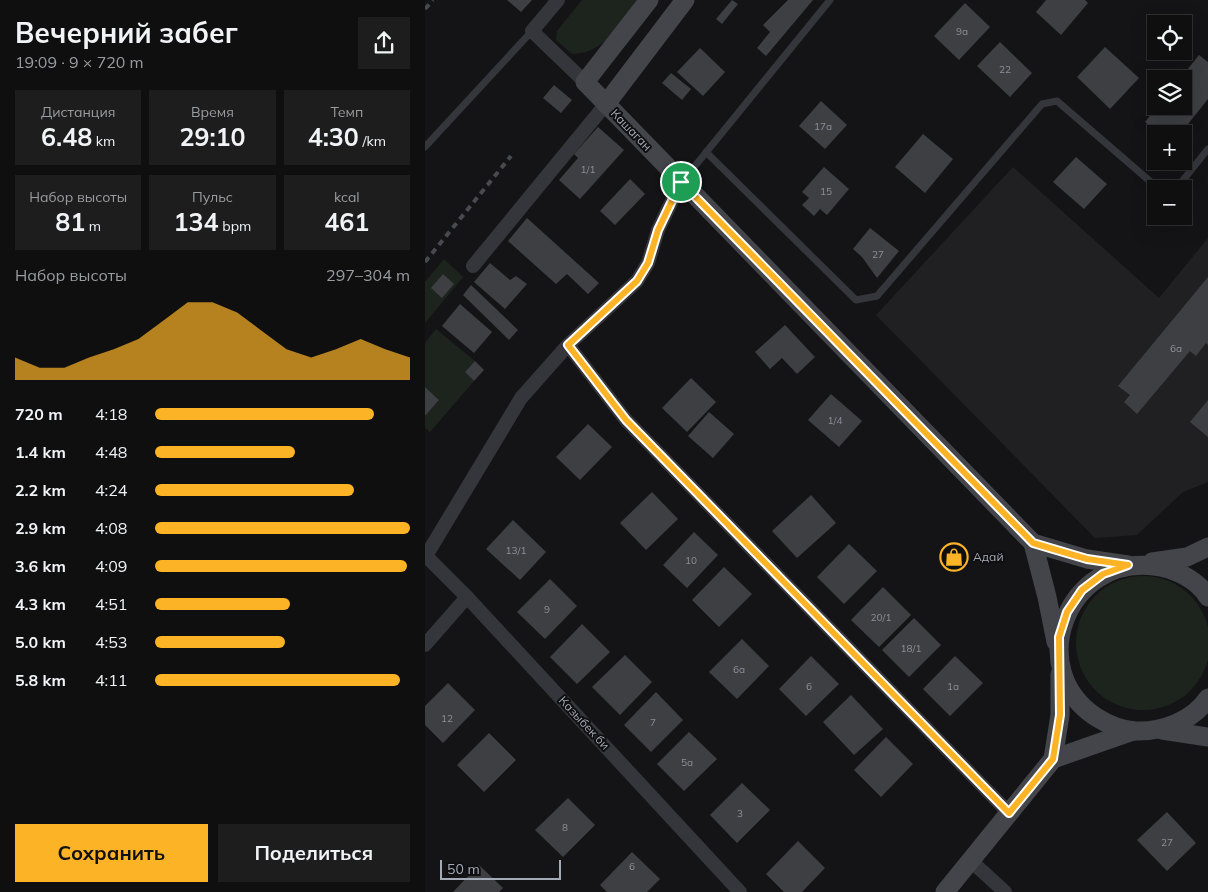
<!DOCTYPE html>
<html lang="ru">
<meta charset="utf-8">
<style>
:root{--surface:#0f0f10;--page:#1d1d1e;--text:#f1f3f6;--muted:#9b9c9f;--line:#2f2f30;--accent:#fcb326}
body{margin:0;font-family:Mulish,sans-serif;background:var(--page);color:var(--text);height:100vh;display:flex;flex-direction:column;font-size:19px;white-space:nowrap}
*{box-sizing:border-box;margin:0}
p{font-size:16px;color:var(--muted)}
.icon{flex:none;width:28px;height:28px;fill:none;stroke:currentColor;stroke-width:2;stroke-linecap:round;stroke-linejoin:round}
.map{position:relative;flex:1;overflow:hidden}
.details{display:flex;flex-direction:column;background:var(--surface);width:425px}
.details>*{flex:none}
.fabs{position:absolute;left:722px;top:15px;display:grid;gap:10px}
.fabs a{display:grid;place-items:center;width:45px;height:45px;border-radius:0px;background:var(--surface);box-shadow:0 5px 20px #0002,0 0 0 1px var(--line);font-size:25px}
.scale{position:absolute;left:15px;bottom:12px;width:121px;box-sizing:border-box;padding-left:5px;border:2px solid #a5aab7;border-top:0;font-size:14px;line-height:18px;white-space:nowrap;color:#a5aab7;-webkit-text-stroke:4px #0f0f11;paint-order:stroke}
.pin{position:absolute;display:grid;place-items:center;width:42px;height:42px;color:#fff;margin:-21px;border:2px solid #fff;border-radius:50%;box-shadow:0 1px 5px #0007}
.round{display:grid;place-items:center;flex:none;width:52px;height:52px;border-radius:0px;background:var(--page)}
.headline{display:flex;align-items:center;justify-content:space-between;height:85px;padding:0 15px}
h1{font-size:28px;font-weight:700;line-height:38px}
.metrics{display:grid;grid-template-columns:repeat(3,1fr);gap:8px;height:85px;padding:5px 15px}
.metrics div{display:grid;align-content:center;border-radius:0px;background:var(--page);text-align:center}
.metrics b{font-size:25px;font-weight:700}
.metrics small{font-size:14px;font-weight:400}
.metrics p{font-size:14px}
.chart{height:140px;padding:10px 15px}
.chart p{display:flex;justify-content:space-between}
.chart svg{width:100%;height:90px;margin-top:5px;fill:var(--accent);opacity:.7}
.primary-button{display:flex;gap:10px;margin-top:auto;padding:10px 15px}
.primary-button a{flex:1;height:58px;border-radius:0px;background:var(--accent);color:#111;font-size:20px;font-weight:700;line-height:58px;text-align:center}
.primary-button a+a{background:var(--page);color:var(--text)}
ul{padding:0 15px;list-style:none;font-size:16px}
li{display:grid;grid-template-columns:80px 60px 1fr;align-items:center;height:38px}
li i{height:12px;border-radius:6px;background:var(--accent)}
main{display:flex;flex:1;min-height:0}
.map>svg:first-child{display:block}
</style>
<main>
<section class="details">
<div class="headline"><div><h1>Вечерний забег</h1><p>19:09 · 9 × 720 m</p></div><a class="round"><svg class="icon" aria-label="share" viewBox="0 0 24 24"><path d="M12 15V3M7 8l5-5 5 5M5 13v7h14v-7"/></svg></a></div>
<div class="metrics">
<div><p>Дистанция</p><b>6.48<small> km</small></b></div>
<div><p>Время</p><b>29:10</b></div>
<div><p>Темп</p><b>4:30<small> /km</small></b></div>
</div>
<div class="metrics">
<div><p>Набор высоты</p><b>81<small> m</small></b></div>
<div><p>Пульс</p><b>134<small> bpm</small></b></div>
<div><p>kcal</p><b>461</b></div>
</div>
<div class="chart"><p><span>Набор высоты</span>297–304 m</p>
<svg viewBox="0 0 160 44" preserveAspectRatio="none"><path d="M0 44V33L10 38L20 38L30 33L40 29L50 24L60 15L70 6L80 6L90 11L100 20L110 29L120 33L130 29L140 24L150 29L160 33V44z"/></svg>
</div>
<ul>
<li><b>720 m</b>4:18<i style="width:86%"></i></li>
<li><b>1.4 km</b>4:48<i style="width:55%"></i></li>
<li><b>2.2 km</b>4:24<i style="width:78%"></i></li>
<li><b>2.9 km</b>4:08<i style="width:100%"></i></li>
<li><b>3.6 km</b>4:09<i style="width:99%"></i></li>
<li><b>4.3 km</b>4:51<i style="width:53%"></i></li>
<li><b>5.0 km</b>4:53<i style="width:51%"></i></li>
<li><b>5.8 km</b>4:11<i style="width:96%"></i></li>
</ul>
<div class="primary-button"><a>Сохранить</a><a>Поделиться</a></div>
</section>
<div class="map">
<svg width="783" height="892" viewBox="0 0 783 892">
<rect width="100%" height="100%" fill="#141416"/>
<path fill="#202023" d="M588 167 734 298 783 238V482L758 492 712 535 670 538 451 315Z"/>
<g fill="#1c241d">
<path d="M157 0H213C195 24 181 53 147 54L131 40 132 31Z"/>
<path d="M19 259 38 277 0 323V282Z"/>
<path d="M11 329 50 361 40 372 49 381 5 432 0 428V416L14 400 0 387V343Z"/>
<circle cx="718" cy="643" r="67"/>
</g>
<g fill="#3e3f43">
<path d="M82 0H107L96 12Z"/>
<path d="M307 0 313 4 297 24 291 19Z"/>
<path d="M363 0H388L341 56 332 48 345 32 338 25Z"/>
<path d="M621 0H660L663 3 636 35 611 12Z"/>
<path d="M540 3 565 27 534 60 509 36Z"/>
<path d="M575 42 607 73 585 97 552 66Z"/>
<path d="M680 47 714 78 685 109 652 77Z"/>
<path d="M275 48 300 72 278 96 252 72Z"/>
<path d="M774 55 783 62V99L755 134H734L720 122 733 106H759V79H755Z"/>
<path d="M246 73 266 89 257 100 237 83Z"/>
<path d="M129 85 147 100 136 113 118 98Z"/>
<path d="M396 101 422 125 400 149 374 126Z"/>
<path d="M173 127 199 150 155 199 134 180 153 158 149 154Z"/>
<path d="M498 134 528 159 500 193 470 167Z"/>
<path d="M651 157 682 184 659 209 628 182Z"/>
<path d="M399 167 424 189 402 215 395 209 389 216 377 205 384 198 377 192Z"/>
<path d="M205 179 220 194 190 225 175 211Z"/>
<path d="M102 218 174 283 163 294 142 274 131 284 83 241Z"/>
<path d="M445 228 474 251 452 278 437 257 428 249Z"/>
<path d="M65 263 85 280 91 276 102 284 80 309 49 282Z"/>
<path d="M18 274 29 284 17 298 6 288Z"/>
<path d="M783 277V345L781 343 771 356 765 351 712 414 699 402 705 395 693 386Z"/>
<path d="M46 285 93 330 84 340 38 295Z"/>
<path d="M35 304 67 332 49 353 17 326Z"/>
<path d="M360 325 390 357 372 374 357 358 345 369 330 352Z"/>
<path d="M50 361 59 370 49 381 40 372Z"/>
<path d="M266 378 291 402 262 432 237 408Z"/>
<path d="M0 387 14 400 0 416Z"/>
<path d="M406 394 437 421 414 447 383 420Z"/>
<path d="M783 400V437L765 422Z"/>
<path d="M284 412 309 434 288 458 263 436Z"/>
<path d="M163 424 187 447 155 480 131 457Z"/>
<path d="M227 492 253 519 221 550 195 523Z"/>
<path d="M386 495 411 523 372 558 347 531Z"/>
<path d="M88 520 121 552 95 580 61 549Z"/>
<path d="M269 532 293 555 262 588 238 565Z"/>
<path d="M424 544 452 571 419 604 392 577Z"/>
<path d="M299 567 327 594 294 627 267 600Z"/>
<path d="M125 579 152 606 120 639 92 612Z"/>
<path d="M458 587 486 615 454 647 426 620Z"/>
<path d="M489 618 516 645 484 677 457 650Z"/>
<path d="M157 624 185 652 152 684 125 657Z"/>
<path d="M317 639 344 666 312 699 284 672Z"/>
<path d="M200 655 227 682 195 715 167 687Z"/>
<path d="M386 656 414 684 381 716 354 689Z"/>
<path d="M530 656 558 683 525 716 498 689Z"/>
<path d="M23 683 50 710 18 743 0 725V706Z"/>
<path d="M231 692 258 720 226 752 199 725Z"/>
<path d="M426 695 458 729 429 755 398 722Z"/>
<path d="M264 732 292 759 259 791 232 764Z"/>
<path d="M64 733 91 760 59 792 32 765Z"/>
<path d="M461 737 488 764 456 797 429 770Z"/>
<path d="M317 783 345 810 312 843 285 815Z"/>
<path d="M143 798 170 825 138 857 110 830Z"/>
<path d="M742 812 771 843 742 871 712 840Z"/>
<path d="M373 841 400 868 377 892H359L341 874Z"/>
<path d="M207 852 235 879 222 892H182L175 885Z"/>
<path d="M54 865 78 888 74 892H28Z"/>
</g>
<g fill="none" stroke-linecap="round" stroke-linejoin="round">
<g stroke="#35363b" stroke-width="7">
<path d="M0 147 107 31"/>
<path d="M281 152 431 300 452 296 617 104 632 101 734 189"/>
<path d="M257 182 405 0"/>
<path d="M751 189 783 149"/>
</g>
<g stroke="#35363b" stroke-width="14">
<path d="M133 0 107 31 160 82"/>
<path d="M256 182 233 230 223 263 212 281 143 345 96 398 1 556 42 597 315 892"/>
<path d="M48 266 181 104"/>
<path d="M143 345 201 420 584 813"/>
<path d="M0 645 42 597"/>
<path d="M545 860 580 892"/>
</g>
<g stroke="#43454b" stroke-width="19">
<path d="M224 0 160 82 608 543 662 559 703 565"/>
<path d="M181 104 260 0"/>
<path d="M608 543 622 597 631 642"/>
<path d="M727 562 762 557 783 547"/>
<path d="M783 597C772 579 748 568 729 566 642 555 598 669 671 717 682 724 696 730 710 731 737 732 768 721 783 698"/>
<path d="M737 730 783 737"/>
<path d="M628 759 635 715V674"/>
<path d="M520 892 628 759 708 731"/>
</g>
<g stroke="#484a50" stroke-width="4" stroke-dasharray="6 5" stroke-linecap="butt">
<path d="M0 9 8 0"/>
<path d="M0 262 86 156"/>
</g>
</g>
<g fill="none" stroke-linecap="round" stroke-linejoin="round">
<g stroke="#fff" stroke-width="10">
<path id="route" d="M256 182 608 543 662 559 703 565 678 574 657 590 642 612 634 637 635 715 628 759 584 813 201 420 143 345 212 281 223 263 233 230Z"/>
</g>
<use href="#route" stroke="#fcb326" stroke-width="6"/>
</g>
<defs>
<g id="shop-ring" transform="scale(1.4375)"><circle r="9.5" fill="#0f0f11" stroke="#fcb326" stroke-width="1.5"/><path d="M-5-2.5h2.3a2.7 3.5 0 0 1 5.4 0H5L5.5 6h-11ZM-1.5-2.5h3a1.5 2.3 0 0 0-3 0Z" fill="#fcb326"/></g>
</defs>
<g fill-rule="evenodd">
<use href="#shop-ring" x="529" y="557"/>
</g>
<g text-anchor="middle" stroke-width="4" stroke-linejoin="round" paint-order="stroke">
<g font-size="10" fill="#8b8f9a">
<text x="537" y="35">9а</text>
<text x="580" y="73">22</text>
<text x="398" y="130">17а</text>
<text x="163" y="173">1/1</text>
<text x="401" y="195">15</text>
<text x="453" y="258">27</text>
<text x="751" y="352">6а</text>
<text x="410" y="424">1/4</text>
<text x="91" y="554">13/1</text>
<text x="266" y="564">10</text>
<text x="122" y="613">9</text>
<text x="456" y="621">20/1</text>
<text x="486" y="652">18/1</text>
<text x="314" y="673">6а</text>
<text x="384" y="690">6</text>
<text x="528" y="690">1а</text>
<text x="22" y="722">12</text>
<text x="228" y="726">7</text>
<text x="262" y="766">5а</text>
<text x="315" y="817">3</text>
<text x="140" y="831">8</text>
<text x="742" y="846">27</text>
<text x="207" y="870">6</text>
</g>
<g font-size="12" fill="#a5aab7" stroke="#0f0f11">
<text transform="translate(206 130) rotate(46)" y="4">Кашаган</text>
<text transform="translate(159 723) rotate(47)" y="4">Казыбек би</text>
</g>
<g font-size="12" fill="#a5aab7" stroke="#0f0f11" text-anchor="start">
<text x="548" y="561">Адай</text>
</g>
</g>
</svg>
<div class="fabs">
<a><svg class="icon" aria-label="locate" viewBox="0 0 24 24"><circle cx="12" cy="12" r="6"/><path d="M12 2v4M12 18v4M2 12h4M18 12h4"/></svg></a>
<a><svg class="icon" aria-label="layers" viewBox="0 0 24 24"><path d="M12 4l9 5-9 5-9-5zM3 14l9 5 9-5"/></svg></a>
<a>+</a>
<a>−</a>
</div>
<div class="scale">50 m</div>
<div class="pin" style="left:256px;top:182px;background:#1e9e55"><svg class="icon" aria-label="arrive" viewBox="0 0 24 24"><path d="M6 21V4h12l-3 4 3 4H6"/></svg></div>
</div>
</main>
